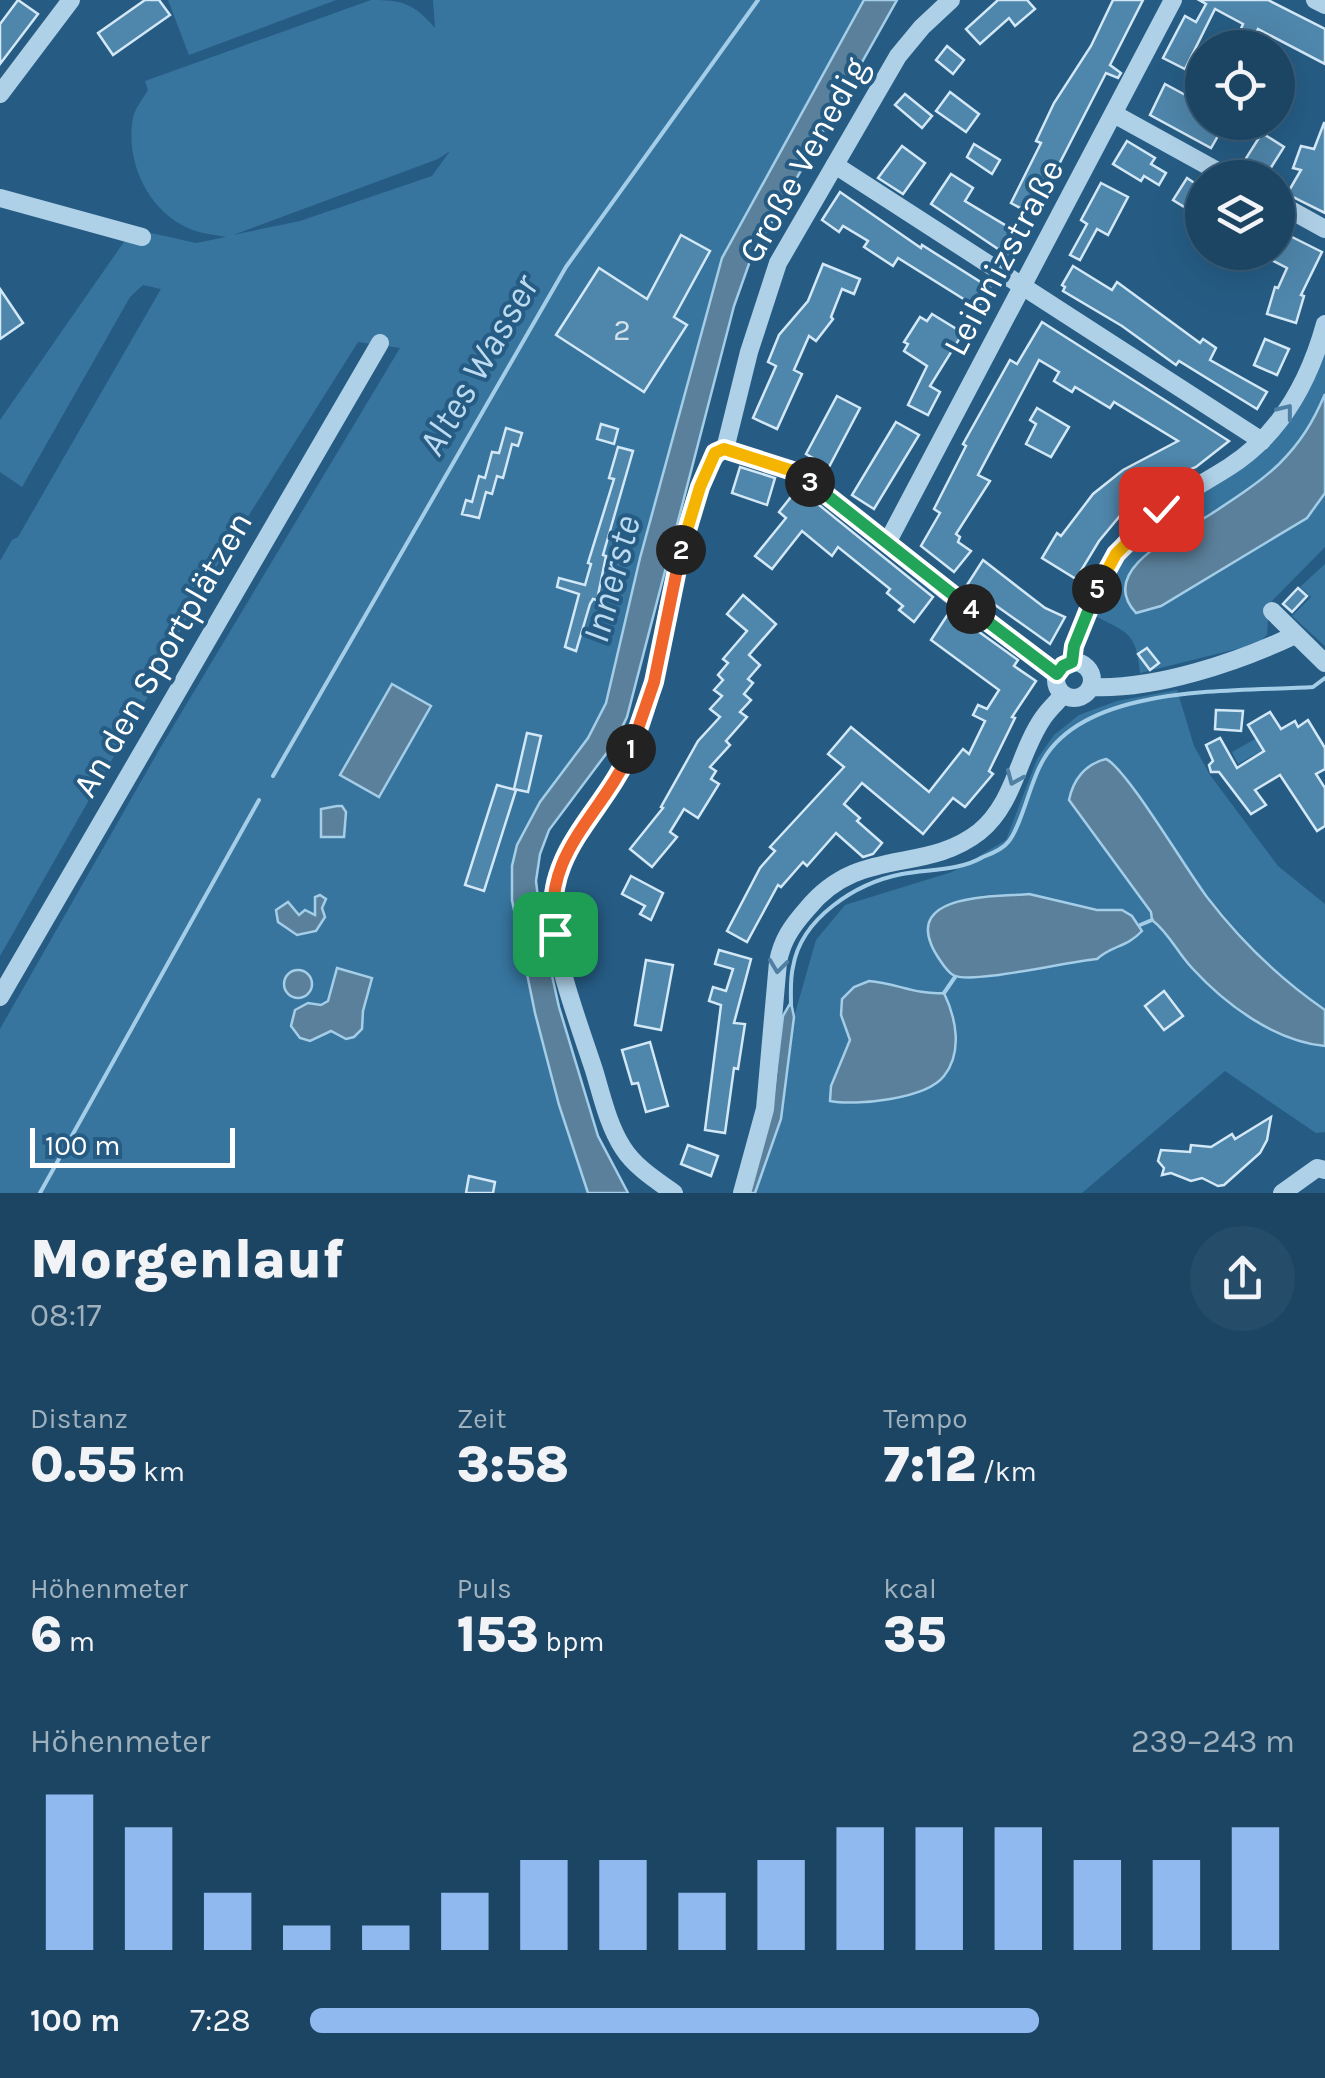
<!DOCTYPE html>
<html lang="de">
<meta charset="utf-8">
<style>
:root{--surface:#1c4563;--page:#254c69;--text:#f1f3f6;--muted:#a0b1be;--line:#3a5d78;--accent:#90b9f0}
body{margin:0;font-family:Karla,sans-serif;background:var(--page);color:var(--text);height:100vh;display:flex;flex-direction:column;font-size:38px;white-space:nowrap}
*{box-sizing:border-box;margin:0}
p{font-size:32px;color:var(--muted)}
.icon{flex:none;width:55px;height:55px;fill:none;stroke:currentColor;stroke-width:2;stroke-linecap:round;stroke-linejoin:round}
.map{position:relative;height:1193px;overflow:hidden}
.details{display:flex;flex-direction:column;background:var(--surface);flex:1}
.details>*{flex:none}
.buttons{position:absolute;left:1185px;top:30px;display:grid;gap:20px}
.buttons a{display:grid;place-items:center;width:110px;height:110px;border-radius:50%;background:var(--surface);box-shadow:0 10px 40px #0002,0 0 0 2px var(--line);font-size:50px}
.scale{position:absolute;left:30px;bottom:25px;width:205px;box-sizing:border-box;padding-left:10px;border:5px solid #fff;border-top:0;font-size:28px;line-height:35px;white-space:nowrap;color:#fff;-webkit-text-stroke:8px #265c84;paint-order:stroke}
.pin{position:absolute;display:grid;place-items:center;width:85px;height:85px;color:#fff;margin:-42px;border-radius:20px;box-shadow:0 5px 15px #0006}
.km{position:absolute;width:50px;height:50px;margin:-25px;border-radius:50%;background:#222;color:#fff;font-size:28px;line-height:50px;text-align:center}
.round{display:grid;place-items:center;flex:none;width:105px;height:105px;border-radius:52px;background:var(--page)}
.head{display:flex;align-items:center;justify-content:space-between;height:170px;padding:0 30px}
h1{font-size:55px;font-weight:800;line-height:75px}
.figures{display:grid;grid-template-columns:repeat(3,1fr);gap:15px;height:170px;padding:10px 30px}
.figures div{display:grid;align-content:center}
.figures b{font-size:50px;font-weight:800}
.figures small{font-size:28px;font-weight:400}
.figures p{font-size:28px}
.chart{height:280px;padding:20px 30px}
.chart p{display:flex;justify-content:space-between}
.chart svg{width:100%;height:180px;margin-top:10px;stroke:var(--accent);stroke-width:6}
ul{padding:0 30px;list-style:none;font-size:32px}
li{display:grid;grid-template-columns:160px 120px 1fr;align-items:center;height:75px}
li i{height:25px;border-radius:12px;background:var(--accent)}
.map>svg:first-child{display:block}
</style>
<div class="map">
<svg width="1325" height="1193" viewBox="0 0 1325 1193">
<rect width="100%" height="100%" fill="#265c84"/>
<g fill="#37759f" fill-rule="evenodd">
<path d="M168 0H336L189 55Z"/>
<path d="M371 0C403 0 413 3 435 28L433 0H864L722 258 640 558 606 703 588 737 525 829 512 866V900L532 1002 559 1105 588 1193H0V1029L159 750 400 348 358 342 196 599 154 686 0 956V561L12 540 18 537 161 289 143 285 130 297 22 487 0 472V420L133 229 196 243 226 237C213 234 201 234 188 228 148 210 125 162 133 118 135 108 143 99 148 90L145 81ZM450 151 432 176 300 221 233 235 438 159Z"/>
<path d="M1325 330V547L1269 604 1267 635 1257 644 1140 673C1136 633 1129 633 1095 616L1119 562 1159 515 1263 442Z"/>
<path d="M1325 564V646L1292 616 1311 597 1300 587Z"/>
<path d="M1177 690 1194 746 1210 775 1278 866 1325 904V1010C1238 948 1179 861 1122 771L1091 764C1079 776 1068 787 1072 805L1151 912 1152 920C1169 933 1177 952 1192 968 1225 1004 1275 1041 1325 1046V1132L1316 1133 1225 1071 1082 1193H755L781 1119 794 1017 816 940 845 905 952 872 1006 840 1037 759 1054 735 1079 715 1117 701ZM1029 894 1132 916 1140 925 1118 949H1107L1096 959 966 976C957 977 950 977 946 967L983 895ZM869 981C895 983 917 995 944 993L953 1054 946 1073C915 1091 882 1106 844 1104L831 1086 850 1041 841 1015 854 987Z"/>
<path d="M1257 738 1263 750 1238 764 1232 752Z"/>
</g>
<g fill="#5b809b" stroke="#a4cde8" stroke-width="2.5">
<path d="M864 0H897L750 261 734 306 627 717 615 742 549 830 540 854 536 881 542 931 559 1007 598 1136 628 1193H588L559 1105 535 1013 512 900V866L517 845 540 802 588 738 606 703 640 558 722 258Z"/>
<path d="M1325 394V493L1307 518 1161 606 1136 613C1095 569 1181 533 1211 514 1234 499 1259 483 1279 464 1301 442 1313 422 1325 394Z"/>
<path d="M392 684 431 706 379 797 340 775Z"/>
<path d="M1106 759C1127 769 1187 871 1207 897 1240 940 1280 979 1325 1010V1046C1274 1041 1225 1004 1192 968 1177 952 1169 933 1152 920L1151 912 1069 800C1073 780 1085 764 1106 759Z"/>
<path d="M337 806H342L346 812 344 837H321V809Z"/>
<path d="M1029 894 1097 910H1122L1132 916 1142 931C1126 948 1112 945 1097 959 1070 961 971 985 953 975 946 971 934 952 931 944 910 892 1001 897 1029 894Z"/>
<path d="M320 895 326 899 322 908 325 917 316 931 297 935 278 922 276 910 288 902 299 915 305 910 315 915V897Z"/>
<path d="M337 968 372 978 363 1011 362 1029 354 1037 346 1039 331 1031 310 1041 300 1038 291 1026 295 1010 308 1003 321 1005 328 1001Z"/>
<circle cx="298" cy="984" r="14"/>
<path d="M869 981C896 983 916 995 944 993 956 1018 963 1052 944 1076 926 1099 857 1106 830 1101L831 1086 850 1040 841 1015 842 999 854 987Z"/>
<path d="M791 1002 794 1017 781 1119 755 1193H745L771 1115 783 1016Z"/>
</g>
<g fill="none" stroke-linecap="round" stroke-linejoin="round">
<g stroke="#a4cde8" stroke-width="4">
<path d="M273 776 566 267 758 0"/>
<path d="M1140 925 1152 920"/>
<path d="M944 993 955 977"/>
<path d="M791 1005C791 992 790 979 793 967 801 918 856 883 902 874 929 869 959 871 983 857 991 854 1004 848 1009 841 1021 826 1030 784 1041 764 1082 683 1234 692 1313 687L1325 678"/>
<path d="M40 1193 259 800"/>
</g>
</g>
<g fill="#4f86ab" stroke="#d3e8f6" stroke-width="2.5">
<path d="M18 0 38 14 0 64V24Z"/>
<path d="M145 0H159L170 15 113 55 98 33Z"/>
<path d="M998 0H1027L1035 9 1015 26 1009 18 980 44 966 29Z"/>
<path d="M1113 0H1143L1110 65 1121 73 1118 78 1106 73 1033 215 1011 203 1041 143 1036 141 1054 103 1091 46Z"/>
<path d="M1199 0H1268L1325 29V64L1258 29 1254 38 1240 31 1243 24 1215 9 1185 69 1163 58 1185 16 1196 22 1206 4Z"/>
<path d="M947 46 964 60 953 74 936 60Z"/>
<path d="M1165 84 1202 104V122H1226L1211 148 1150 115Z"/>
<path d="M950 92 979 114 966 132 936 111Z"/>
<path d="M905 94 932 116 922 128 895 105Z"/>
<path d="M1324 123H1325V213L1287 194 1301 170 1293 168 1301 146 1314 149Z"/>
<path d="M1262 133 1284 147 1265 177 1243 163Z"/>
<path d="M1127 141 1155 158 1151 164 1166 173 1159 185 1144 176 1141 181 1113 164Z"/>
<path d="M974 144 1000 160 992 174 967 157Z"/>
<path d="M902 146 925 163 903 194 878 178Z"/>
<path d="M951 174 973 188 965 201 1020 234 1007 255 931 204Z"/>
<path d="M1187 178 1202 188V218L1173 200Z"/>
<path d="M1101 183 1128 197 1108 235 1097 229 1080 260 1070 255 1087 224 1081 220Z"/>
<path d="M840 192 921 248 922 245 990 288 978 308 898 258 893 266 864 247 868 241 843 226 839 232 822 220Z"/>
<path d="M1278 230 1322 252 1301 295 1304 296 1296 323 1267 314 1275 287 1278 288 1287 268 1256 252H1278Z"/>
<path d="M681 235 710 251 674 317 687 325 644 392 556 335 599 268 647 299Z"/>
<path d="M823 264 860 279 854 294 842 289 831 317 833 319 816 341 809 336 794 370 802 374 777 429 753 418 776 366 768 362 779 335 808 301Z"/>
<path d="M1073 266 1112 290 1117 282 1200 343 1203 339 1216 348 1210 360 1267 392 1257 409 1179 361 1176 365 1122 326 1063 291 1065 287 1062 285Z"/>
<path d="M0 289 23 323 0 339Z"/>
<path d="M932 314 963 333 930 386 940 392 928 415 908 405 927 366 904 351 908 344 904 342 920 317 927 321Z"/>
<path d="M1042 322 1229 441 1196 467 1167 479 1124 511 1099 541 1076 579 1042 558 1057 533 1061 536 1093 494 1123 470 1178 441 1114 402 1110 408 1075 387 1072 392 1054 381 1059 372 1039 360 978 475 990 481 956 534 960 537 958 542 971 551 954 572 921 546 940 513 934 509 966 446 963 444 1010 360 1017 364Z"/>
<path d="M1265 339 1289 349 1277 375 1254 365Z"/>
<path d="M837 396 860 408 829 467 806 454Z"/>
<path d="M1037 408 1069 427 1051 457 1026 444 1036 424 1030 420Z"/>
<path d="M896 422 919 435 874 509 852 495Z"/>
<path d="M601 424 618 429 614 444 597 439Z"/>
<path d="M506 428 522 433 518 446 512 444 503 478 497 476 492 494 486 492 479 518 462 514 466 500 472 502 479 476 485 478 492 452 499 453Z"/>
<path d="M618 447 633 451 603 555 606 556 597 600 593 599 590 604 576 651 565 647 579 594 557 587 559 578 585 585 591 564 588 563 614 479 609 478Z"/>
<path d="M740 467 775 478 767 505 732 493Z"/>
<path d="M798 488 933 597 914 622 899 610 903 606 887 593 890 589 838 547 832 556 802 531 772 569 755 556 786 518 779 512Z"/>
<path d="M983 560 1045 608 1065 617 1050 644 967 585Z"/>
<path d="M1298 588 1307 596 1292 612 1283 604Z"/>
<path d="M743 595 776 624 749 655 760 665 748 679 753 683 744 694 751 700 740 712 747 717 726 741 730 745 710 767 716 771 711 779 719 784 698 818 684 809 670 832 677 837 652 867 630 849 663 808 661 807 698 741 720 717 710 709 722 696 714 690 723 680 718 675 728 663 723 659 747 631 727 614Z"/>
<path d="M950 611 1018 660 1014 666 1036 681 1012 717 1015 718 989 771 993 774 965 807 953 798 923 834 862 783 844 804 860 818 857 821 882 843 873 854 863 857 836 833 807 866 803 862 781 887 778 885 747 942 727 931 760 868 775 851 770 847 844 767 828 754 851 727 929 792 963 749 969 754 985 721 973 715 978 705 987 709 999 690 931 640Z"/>
<path d="M1147 648 1159 663 1150 670 1138 654Z"/>
<path d="M1216 710 1243 711 1241 731 1215 729Z"/>
<path d="M1270 712 1281 729 1295 721 1298 727 1308 720 1325 748V769L1316 774 1325 788V826L1317 831 1280 775 1255 790 1266 805 1251 814 1219 772H1211L1209 765 1213 761 1206 745 1220 738 1237 768 1264 751 1248 725Z"/>
<path d="M527 733 541 736 528 792 514 789Z"/>
<path d="M497 785 516 790 484 891 465 885Z"/>
<path d="M631 876 663 893 651 920 640 914 645 906 622 894Z"/>
<path d="M719 950 751 959 734 1023 745 1024 738 1069 734 1068 725 1133 705 1130 721 1005 709 1001 713 987 726 991 733 969 715 964Z"/>
<path d="M646 960 673 965 661 1030 635 1025Z"/>
<path d="M1164 991 1183 1016 1164 1030 1145 1006Z"/>
<path d="M650 1042 668 1106 646 1112 638 1083 632 1084 622 1050Z"/>
<path d="M1271 1117 1267 1140 1260 1153 1224 1185 1218 1186 1202 1178 1191 1181 1171 1173 1162 1175 1164 1168 1158 1161 1161 1150 1190 1152 1191 1145 1211 1147 1232 1134 1235 1139Z"/>
<path d="M688 1145 718 1156 711 1176 681 1164Z"/>
<path d="M469 1176 495 1182 493 1193H466Z"/>
</g>
<g fill="none" stroke-linecap="round" stroke-linejoin="round">
<g stroke="#afd1e7" stroke-width="18">
<path d="M1315 0 1325 5"/>
<path d="M0 94 71 0"/>
<path d="M1114 114 1230 178"/>
<path d="M835 165 1262 441"/>
<path d="M0 198 142 237"/>
<path d="M1278 203 1325 229"/>
<path d="M725 449 799 473 948 593 1057 674"/>
<path d="M887 543 1173 0"/>
<path d="M1272 611 1325 663"/>
<circle cx="1074" cy="680" r="18"/>
<path d="M1072 662 1074 647C1090 607 1104 564 1135 532 1162 504 1196 488 1229 467 1281 434 1309 382 1325 324"/>
<path d="M1091 687C1155 690 1238 662 1295 635"/>
<path d="M0 997 380 343"/>
<path d="M674 1193C656 1180 635 1167 623 1148 608 1125 602 1096 594 1070 580 1027 552 954 552 909 551 850 599 811 625 762 639 736 648 705 655 676 664 638 691 460 725 449L749 352 778 263 898 56 922 27 951 0"/>
<path d="M742 1193 765 1109 778 962C782 940 792 926 807 909 859 845 924 875 979 832 1015 803 1018 754 1043 718 1048 710 1057 702 1063 695"/>
<path d="M1282 1193 1317 1168 1325 1170"/>
</g>
</g>
<defs><path id="oneway-chevron" d="M-2-3.5L2.5 0L-2 3.5" fill="none" stroke-width="1.6" stroke-linecap="round" stroke-linejoin="round" transform="scale(2.5)"/></defs>
<g stroke="#4f7fa2">
<use href="#oneway-chevron" transform="translate(1286 411) rotate(-52)"/>
<use href="#oneway-chevron" transform="translate(1014 778) rotate(113)"/>
<use href="#oneway-chevron" transform="translate(778 966) rotate(97)"/>
</g>
<g fill="none" stroke-linecap="round" stroke-linejoin="round">
<g stroke="#fff" stroke-width="20">
<path id="split-1" d="M555 934C541 851 603 816 631 749"/>
</g>
<g stroke="#fff" stroke-width="20">
<path id="split-2" d="M631 749 654 682 681 550"/>
</g>
<g stroke="#fff" stroke-width="20">
<path id="split-3" d="M681 550 700 487 715 453 724 449 799 473 810 482"/>
</g>
<g stroke="#fff" stroke-width="20">
<path id="split-4" d="M810 482 971 609"/>
</g>
<g stroke="#fff" stroke-width="20">
<path id="split-5" d="M971 609 1057 674 1063 666 1072 662 1074 646 1097 589"/>
</g>
<g stroke="#fff" stroke-width="20">
<path id="split-6" d="M1097 589 1116 554 1161 509"/>
</g>
<use href="#split-1" stroke="#f0652b" stroke-width="12"/>
<use href="#split-2" stroke="#f0652b" stroke-width="12"/>
<use href="#split-3" stroke="#f5b400" stroke-width="12"/>
<use href="#split-4" stroke="#22a559" stroke-width="12"/>
<use href="#split-5" stroke="#22a559" stroke-width="12"/>
<use href="#split-6" stroke="#f5b400" stroke-width="12"/>
</g>
<g text-anchor="middle" stroke-width="8" stroke-linejoin="round" paint-order="stroke">
<g font-size="30" fill="#d3e1ea">
<text x="622" y="340">2</text>
</g>
<g font-size="35" fill="#fff" stroke="#265c84">
<text transform="translate(803 160) rotate(-61)" y="12">Große Venedig</text>
<text transform="translate(1003 257) rotate(-62)" y="12">Leibnizstraße</text>
<text transform="translate(162 654) rotate(-60)" y="12">An den Sportplätzen</text>
</g>
<g font-size="38" font-style="italic" fill="#bbdaef" stroke="#265c84">
<text transform="translate(478 365) rotate(-60)" y="13">Altes Wasser</text>
<text transform="translate(611 579) rotate(-75)" y="13">Innerste</text>
</g>
</g>
</svg>
<div class="buttons">
<a><svg class="icon" aria-label="locate" viewBox="0 0 24 24"><circle cx="12" cy="12" r="6"/><path d="M12 2v4M12 18v4M2 12h4M18 12h4"/></svg></a>
<a><svg class="icon" aria-label="layers" viewBox="0 0 24 24"><path d="M12 4l9 5-9 5-9-5zM3 14l9 5 9-5"/></svg></a>
</div>
<div class="scale">100 m</div>
<div class="pin" style="left:555px;top:934px;background:#1e9e55"><svg class="icon" aria-label="arrive" viewBox="0 0 24 24"><path d="M6 21V4h12l-3 4 3 4H6"/></svg></div>
<div class="pin" style="left:1161px;top:509px;background:#d93025"><svg class="icon" aria-label="check" viewBox="0 0 24 24"><path d="M5 12l5 5 9-10"/></svg></div>
<b class="km" style="left:631px;top:749px">1</b>
<b class="km" style="left:681px;top:550px">2</b>
<b class="km" style="left:810px;top:482px">3</b>
<b class="km" style="left:971px;top:609px">4</b>
<b class="km" style="left:1097px;top:589px">5</b>
</div>
<section class="details">
<div class="head"><div><h1>Morgenlauf</h1><p>08:17</p></div><a class="round"><svg class="icon" aria-label="share" viewBox="0 0 24 24"><path d="M12 15V3M7 8l5-5 5 5M5 13v7h14v-7"/></svg></a></div>
<div class="figures">
<div><p>Distanz</p><b>0.55<small> km</small></b></div>
<div><p>Zeit</p><b>3:58</b></div>
<div><p>Tempo</p><b>7:12<small> /km</small></b></div>
</div>
<div class="figures">
<div><p>Höhenmeter</p><b>6<small> m</small></b></div>
<div><p>Puls</p><b>153<small> bpm</small></b></div>
<div><p>kcal</p><b>35</b></div>
</div>
<div class="chart"><p><span>Höhenmeter</span>239–243 m</p>
<svg viewBox="0 0 160 44" preserveAspectRatio="none"><path d="M5 44V6M15 44V14M25 44V30M35 44V38M45 44V38M55 44V30M65 44V22M75 44V22M85 44V30M95 44V22M105 44V14M115 44V14M125 44V14M135 44V22M145 44V22M155 44V14"/></svg>
</div>
<ul>
<li><b>100 m</b>7:28<i style="width:74%"></i></li>
</ul>
</section>
